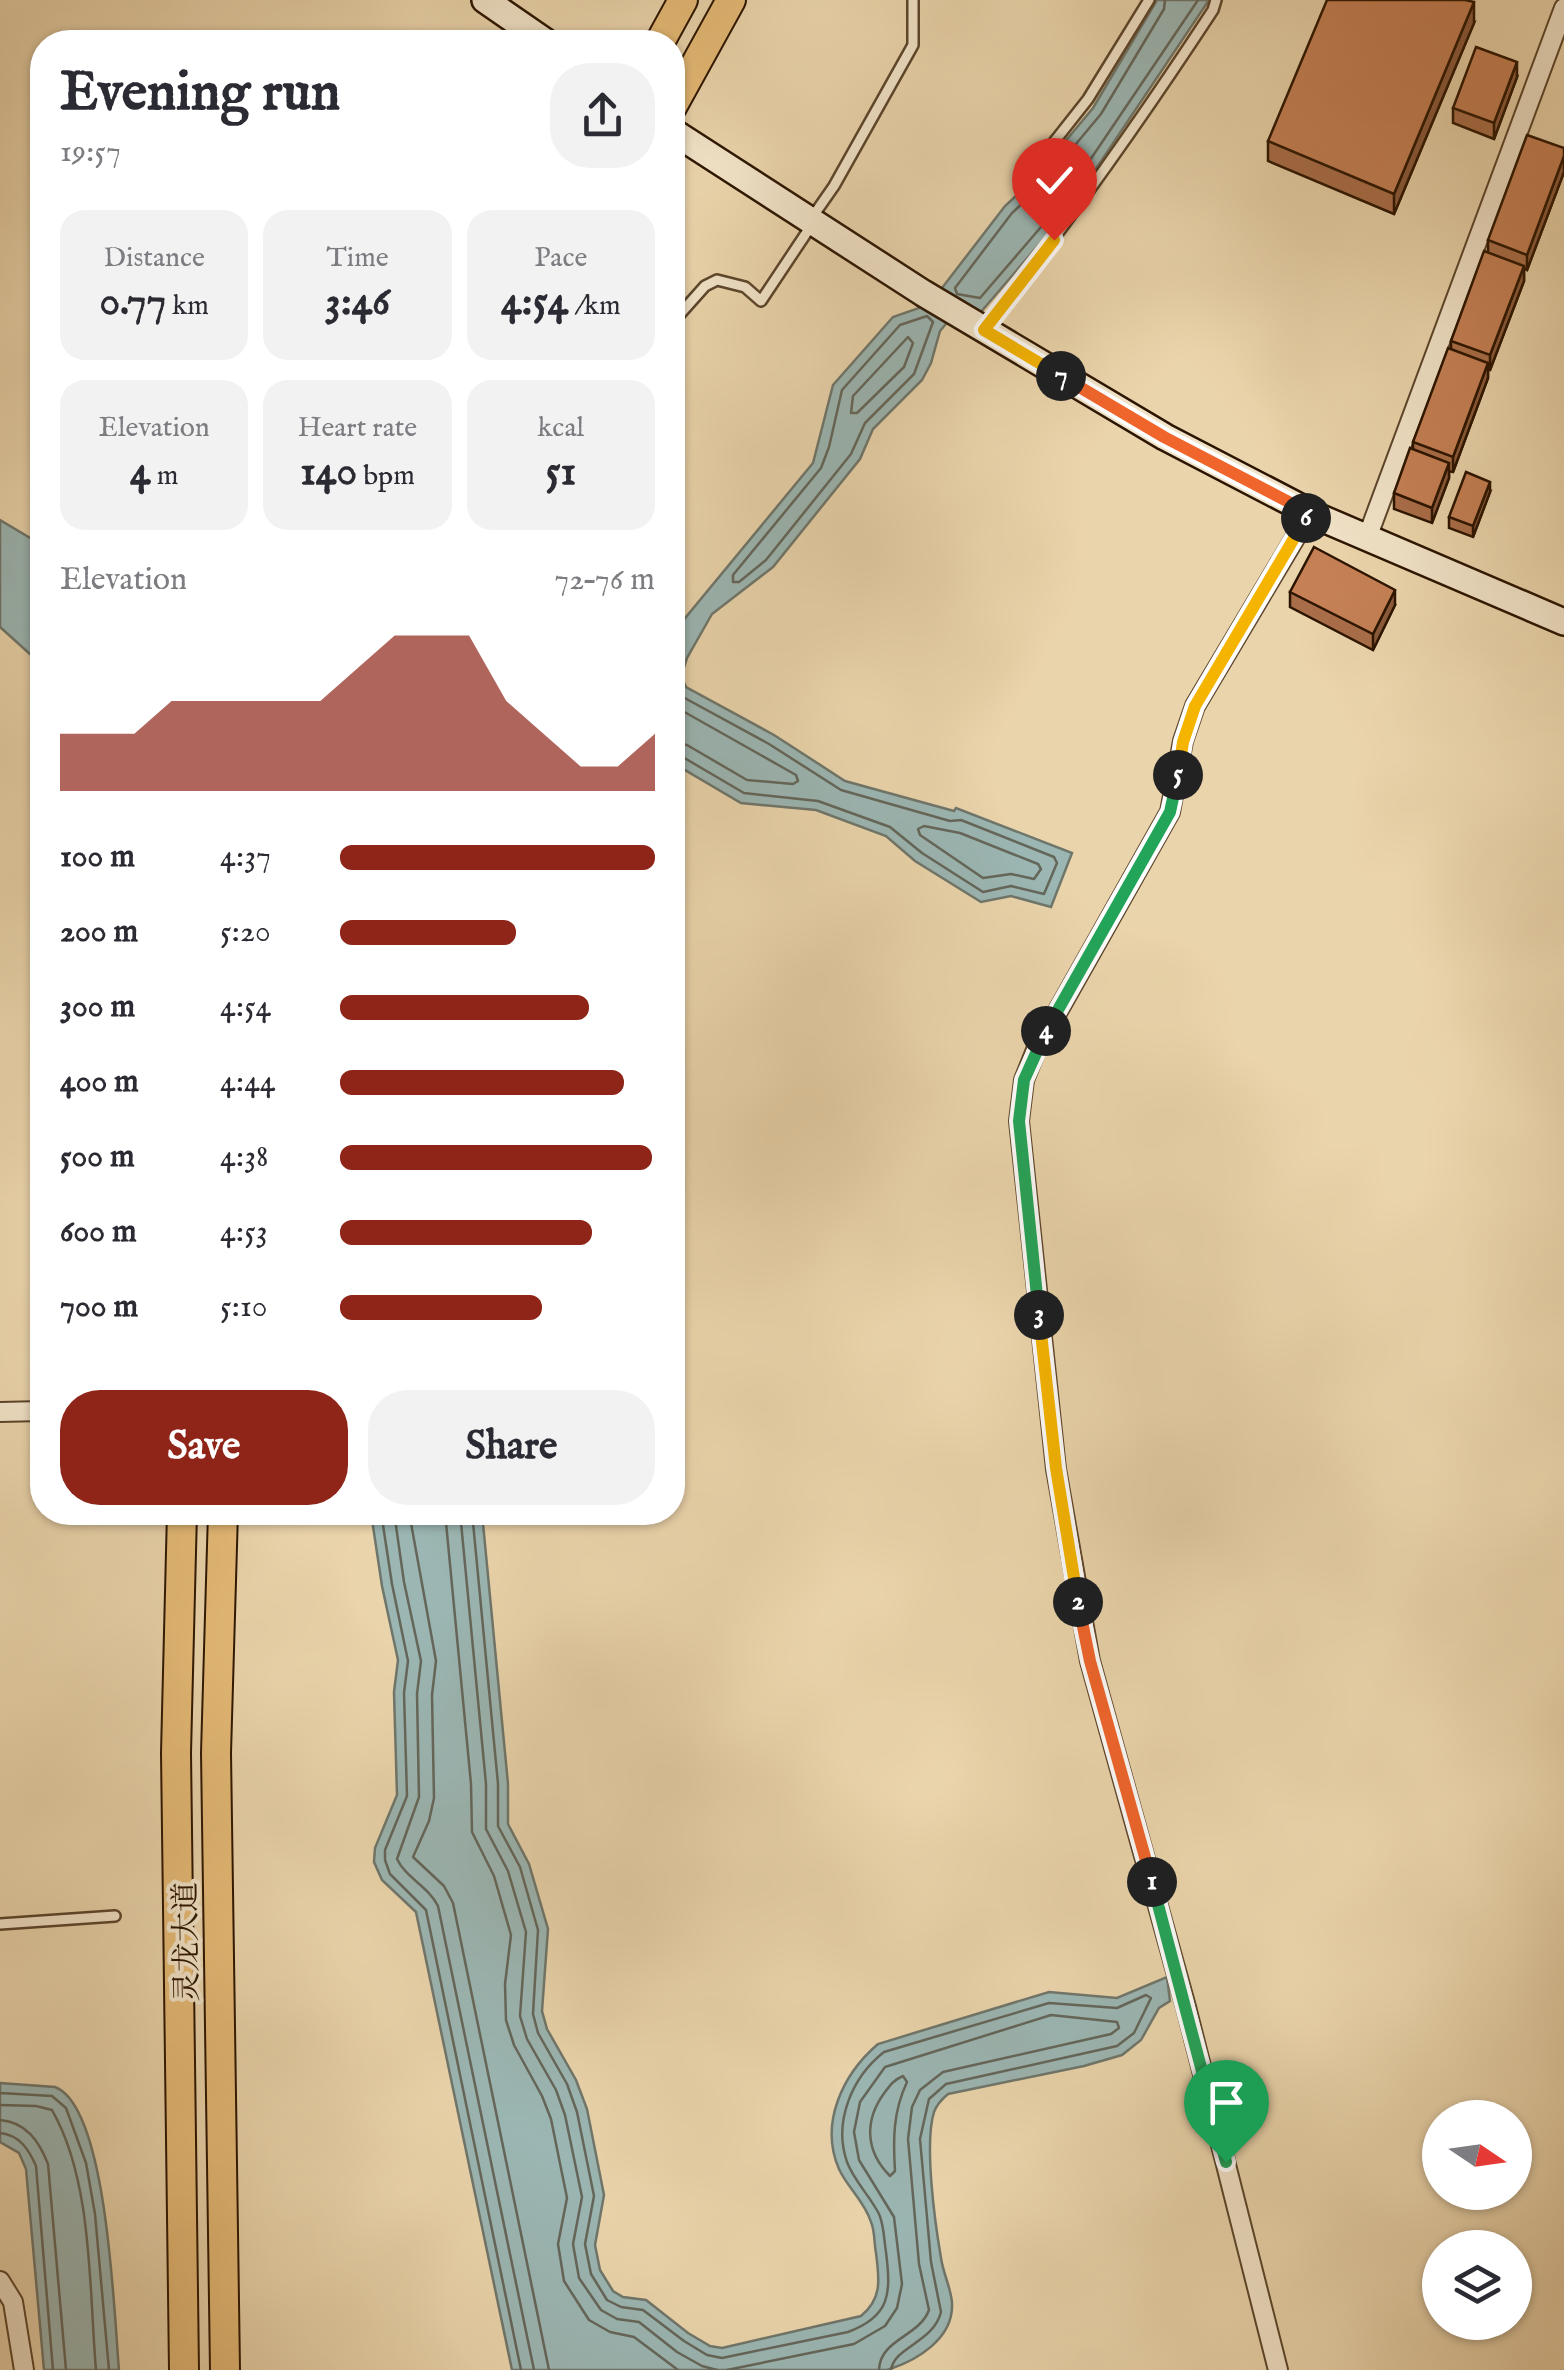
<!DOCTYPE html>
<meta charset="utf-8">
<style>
:root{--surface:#fff;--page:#f2f2f3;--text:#2b2b33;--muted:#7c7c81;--accent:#8f2418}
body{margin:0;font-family:"IM FELL English","Noto Serif SC",serif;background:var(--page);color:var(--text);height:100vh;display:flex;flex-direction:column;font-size:38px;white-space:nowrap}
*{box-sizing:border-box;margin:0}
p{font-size:32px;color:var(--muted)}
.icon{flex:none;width:55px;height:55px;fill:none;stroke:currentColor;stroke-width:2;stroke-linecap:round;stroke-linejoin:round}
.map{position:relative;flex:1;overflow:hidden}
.panel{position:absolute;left:30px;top:30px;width:655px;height:1495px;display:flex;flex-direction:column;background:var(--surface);border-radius:40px;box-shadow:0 2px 8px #0004}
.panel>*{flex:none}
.needle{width:65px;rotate:103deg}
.tools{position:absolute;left:1422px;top:2100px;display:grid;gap:20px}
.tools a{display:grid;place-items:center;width:110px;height:110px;border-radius:50%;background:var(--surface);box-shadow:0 2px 8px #0004;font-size:50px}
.pin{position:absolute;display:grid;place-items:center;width:85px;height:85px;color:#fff;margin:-102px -42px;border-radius:50% 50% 50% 0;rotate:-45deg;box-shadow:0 0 10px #0007}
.pin .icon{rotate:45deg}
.km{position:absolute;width:50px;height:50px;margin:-25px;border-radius:50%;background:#222;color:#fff;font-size:28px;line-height:50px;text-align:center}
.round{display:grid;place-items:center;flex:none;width:105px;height:105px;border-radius:40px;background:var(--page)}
.summary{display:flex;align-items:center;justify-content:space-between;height:170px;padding:0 30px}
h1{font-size:55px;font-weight:800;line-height:75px}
.stats{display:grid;grid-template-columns:repeat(3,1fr);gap:15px;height:170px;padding:10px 30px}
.stats div{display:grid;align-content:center;border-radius:25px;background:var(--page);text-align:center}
.stats b{font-size:42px;font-weight:800}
.stats small{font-size:28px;font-weight:400}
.stats p{font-size:28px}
.chart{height:280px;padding:20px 30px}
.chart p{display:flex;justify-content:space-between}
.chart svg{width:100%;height:180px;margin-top:10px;fill:var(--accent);opacity:.7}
.action{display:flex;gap:20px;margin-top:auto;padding:20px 30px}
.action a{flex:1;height:115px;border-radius:40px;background:var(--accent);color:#fff;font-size:40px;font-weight:800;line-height:115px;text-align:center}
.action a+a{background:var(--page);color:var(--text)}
ul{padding:0 30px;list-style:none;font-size:32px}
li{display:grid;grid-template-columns:160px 120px 1fr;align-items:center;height:75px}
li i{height:25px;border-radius:12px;background:var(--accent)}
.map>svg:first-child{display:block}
</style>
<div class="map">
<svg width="1564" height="2370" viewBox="0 0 1564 2370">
<rect width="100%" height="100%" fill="#ead4ab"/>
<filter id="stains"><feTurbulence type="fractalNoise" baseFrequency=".002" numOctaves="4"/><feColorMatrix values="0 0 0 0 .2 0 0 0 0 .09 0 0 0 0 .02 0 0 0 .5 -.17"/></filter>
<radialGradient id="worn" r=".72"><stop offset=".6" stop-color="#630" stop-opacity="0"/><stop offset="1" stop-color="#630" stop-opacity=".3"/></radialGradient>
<g fill="#9bb6b3" stroke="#6f766b" stroke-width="2.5">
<path d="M1157 0H1209L1067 212 980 313 962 305 940 331 931 363 922 380 873 429 860 459 773 567 712 614 687 658 681 676 686 687 774 735 845 781 954 811 956 808 1072 853 1051 907 1011 896 981 902 915 861 886 836 816 810 741 803 673 763 672 634 813 463 833 385 893 317 922 307 942 288 1005 206 1033 180 1093 108Z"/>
<path d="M0 520 42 545V665L0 627Z"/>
<path d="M371 1513H482L508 1784V1824L529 1864 548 1929 542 2011 547 2029 576 2080 587 2109 604 2195 595 2245 600 2270 613 2291 623 2297 646 2300 688 2333 710 2346 722 2348 861 2316C883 2298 879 2278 876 2253 874 2243 875 2231 871 2222 865 2202 847 2187 839 2169 819 2123 843 2074 878 2044L1049 1992 1117 1998 1167 1977 1170 2001 1159 2008 1141 2040 1122 2055 1084 2066 948 2094C942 2099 937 2104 934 2112 924 2144 935 2223 941 2258 943 2273 951 2288 952 2303 954 2339 916 2361 887 2370H512L416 1912 382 1880 374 1862 375 1848 397 1795 394 1692 398 1660 382 1586Z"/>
<path d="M0 2083 55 2087C108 2107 114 2316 119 2370H44L26 2169 19 2153 0 2142Z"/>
</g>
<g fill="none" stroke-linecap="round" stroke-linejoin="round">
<g stroke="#64665a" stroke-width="2.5">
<path d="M1165 0 1164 9 1101 114 1040 187 1012 213 955 288 957 294 980 298 1059 206 1198 0"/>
<path d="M927 316 933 322 914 374 865 423 851 454 766 560 739 582H733V575L821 468 829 447 842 390 900 325Z"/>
<path d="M908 337 913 343 904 367 857 413H851L853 396Z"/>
<path d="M672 685 681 696 769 744 841 790 950 821 961 820 1054 857 1057 863 1044 894 1011 886 983 892 922 853 890 827 818 801 744 793 681 756 672 755"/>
<path d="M672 705 796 775 798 781 793 784 747 780 687 745 672 742"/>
<path d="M924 826 960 833 1038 864 1041 869 1034 879 1011 874 983 878 920 835 918 829Z"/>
<path d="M381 1512 392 1584 408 1661 404 1693 407 1796 385 1850V1860L390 1874 426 1910 521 2370"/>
<path d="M394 1512 404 1582 421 1661 417 1694 419 1797 397 1859C406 1878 429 1887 438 1906L534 2370"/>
<path d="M409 1512 436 1661 432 1695 434 1798 429 1821 413 1857 444 1886 453 1903 549 2370"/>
<path d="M445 1512 471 1784 472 1832 494 1876 511 1935 505 1984 506 2020 514 2045 542 2096 551 2119 567 2198 558 2244 564 2281 589 2320 610 2332 634 2337 678 2370"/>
<path d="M460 1512 486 1784V1829L508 1871 526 1932 520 2016 527 2039 556 2090 565 2115 582 2197 573 2244 579 2278 601 2310 617 2319 639 2322 677 2352 702 2366 717 2370"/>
<path d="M472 1512 498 1784V1826L520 1867 538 1930 533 2014 538 2033 567 2084 577 2112 594 2196 585 2244 591 2274 607 2300 621 2307 643 2310 684 2341 707 2355 722 2358 848 2332C891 2316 891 2293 886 2252 884 2240 884 2225 879 2214 870 2196 854 2181 847 2162 833 2122 852 2077 884 2052L1049 2003 1117 2008 1146 1995 1151 1998 1134 2033 1117 2046 946 2084 929 2099 920 2139 931 2262 941 2312C933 2343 895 2346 891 2370"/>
<path d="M903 2076 907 2082C893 2112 893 2139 895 2171L890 2176C865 2151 864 2120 885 2092 891 2084 894 2080 903 2076Z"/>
<path d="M0 2093 52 2096 66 2108 86 2163 95 2214 109 2370"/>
<path d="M0 2105 36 2106 52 2110C93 2181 89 2290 96 2370"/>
<path d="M0 2120C26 2122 39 2141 48 2164L66 2370"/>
<path d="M0 2133C20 2135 29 2150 36 2166L53 2370"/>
<path d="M727 2370 854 2344 885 2326 897 2308 902 2284 894 2217 859 2160 854 2132 860 2102 885 2067 1051 2015 1117 2022 1119 2028 1111 2034 943 2072 920 2090 912 2107 908 2139 919 2264 929 2310C919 2337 880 2339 879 2370"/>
</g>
<g stroke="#5c452b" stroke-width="14">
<g id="lane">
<path d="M1028 175 1088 99 1149 0"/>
<path d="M811 219 834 186 913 45V0"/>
<path d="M672 323 705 286 717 280 745 287 761 301 811 226"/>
<path d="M985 328C1066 226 1141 120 1213 10L1216 0"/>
<path d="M0 1924 115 1916"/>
</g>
</g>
<g stroke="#5c452b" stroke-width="22">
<g id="street">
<path d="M1367 538 1564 8"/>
<path d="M0 1412 42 1411"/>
<path d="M0 2281 13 2302 24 2370"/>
<path d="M1278 2370 1186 2007 1090 1661 1056 1469 1019 1121 1024 1080 1036 1050 1170 812 1183 741 1195 706 1310 513"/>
</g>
</g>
<g stroke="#2c1500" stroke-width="30">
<g id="secondary">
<path d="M485 0 546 42"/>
<path d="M672 131 923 293 1165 437 1321 518 1564 622"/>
</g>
</g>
<g stroke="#2c1500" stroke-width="32">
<g id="primary">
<path d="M660 42 683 0"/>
<path d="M672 107 731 0"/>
<path d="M182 1512 176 1753 184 2370"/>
<path d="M223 1512 216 1753 225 2370"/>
</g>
</g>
<use href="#lane" stroke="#f1e3c8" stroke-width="9"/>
<use href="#street" stroke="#f1e3c8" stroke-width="18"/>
<use href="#secondary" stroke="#f1e3c8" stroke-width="25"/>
<use href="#primary" stroke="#e5ba76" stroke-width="28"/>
</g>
<g fill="#a96e49" stroke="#2c1500" stroke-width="2.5">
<path d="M1474 23 1394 214 1268 161V141Z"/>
<path d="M1517 77 1494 139 1453 123V108Z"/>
<path d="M1564 148V172L1527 270 1524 268V281L1490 370 1488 369V378L1453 472 1449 471V478L1432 523 1394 509V493L1413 450V442L1451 349V341L1488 253V240Z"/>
<path d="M1490 492 1473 537 1449 528V517Z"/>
<path d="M1290 592 1395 605 1373 650 1290 607Z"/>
</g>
<g fill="#8a5a3c" stroke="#2c1500" stroke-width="2.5">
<path d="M1474 2V23L1394 214V194Z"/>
<path d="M1517 62V77L1494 139V123Z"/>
<path d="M1564 156V172L1527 270V255Z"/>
<path d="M1524 266V281L1490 370V355Z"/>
<path d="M1488 363V378L1453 472V457Z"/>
<path d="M1449 463V478L1432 523V508Z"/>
<path d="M1490 482V492L1473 537V526Z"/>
<path d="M1395 590V605L1373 650V634Z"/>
</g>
<g fill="#c58055" stroke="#2c1500" stroke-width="2.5">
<path d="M1327 0H1465L1474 2 1394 194 1268 141Z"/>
<path d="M1476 47 1517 62 1494 123 1453 108Z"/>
<path d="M1527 135 1564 148V156L1527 255 1488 240Z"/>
<path d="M1484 251 1524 266 1490 355 1451 341Z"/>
<path d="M1448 348 1488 363 1453 457 1413 442Z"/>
<path d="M1410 448 1449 463 1432 508 1394 493Z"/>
<path d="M1466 472 1490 482 1473 526 1449 517Z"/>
<path d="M1314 547 1395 590 1373 634 1290 592Z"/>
</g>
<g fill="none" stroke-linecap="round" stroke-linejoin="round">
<g stroke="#fff" stroke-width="20">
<path id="split-1" d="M1152 1882 1226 2162"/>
</g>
<g stroke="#fff" stroke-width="20">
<path id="split-2" d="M1078 1602 1090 1661 1152 1882"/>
</g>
<g stroke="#fff" stroke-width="20">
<path id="split-3" d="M1039 1315 1056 1468 1078 1602"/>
</g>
<g stroke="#fff" stroke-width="20">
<path id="split-4" d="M1039 1315 1019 1121 1024 1080 1046 1031"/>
</g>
<g stroke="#fff" stroke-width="20">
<path id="split-5" d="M1046 1031 1170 812 1178 775"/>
</g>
<g stroke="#fff" stroke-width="20">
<path id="split-6" d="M1178 775 1183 742 1195 706 1306 518"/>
</g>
<g stroke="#fff" stroke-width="20">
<path id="split-7" d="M1061 376 1164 437 1310 513 1306 518"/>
</g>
<g stroke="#fff" stroke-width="20">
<path id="split-8" d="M1054 240 984 330 1061 376"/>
</g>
<use href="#split-1" stroke="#22a559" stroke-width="12"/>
<use href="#split-2" stroke="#f0652b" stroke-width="12"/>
<use href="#split-3" stroke="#f5b400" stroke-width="12"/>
<use href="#split-4" stroke="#22a559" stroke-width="12"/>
<use href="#split-5" stroke="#22a559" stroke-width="12"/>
<use href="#split-6" stroke="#f5b400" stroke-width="12"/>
<use href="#split-7" stroke="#f0652b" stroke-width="12"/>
<use href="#split-8" stroke="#f5b400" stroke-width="12"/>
</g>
<g text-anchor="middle" stroke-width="8" stroke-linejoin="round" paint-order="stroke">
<g font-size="30" fill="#2c1500" stroke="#f1e3c8">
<text transform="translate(186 1942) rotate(-91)" y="10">灵龙大道</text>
</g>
</g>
<rect width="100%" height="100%" filter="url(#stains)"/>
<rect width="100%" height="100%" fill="url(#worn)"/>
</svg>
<div class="tools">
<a><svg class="needle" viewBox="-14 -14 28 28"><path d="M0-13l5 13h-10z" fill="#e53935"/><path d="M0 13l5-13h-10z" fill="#7c7c81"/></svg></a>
<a><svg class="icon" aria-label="layers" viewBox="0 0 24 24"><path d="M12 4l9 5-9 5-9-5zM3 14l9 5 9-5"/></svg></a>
</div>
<div class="pin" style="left:1226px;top:2162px;background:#1e9e55"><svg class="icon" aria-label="arrive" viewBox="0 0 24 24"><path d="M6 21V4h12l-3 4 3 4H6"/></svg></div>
<div class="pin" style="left:1054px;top:240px;background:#d93025"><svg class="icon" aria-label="check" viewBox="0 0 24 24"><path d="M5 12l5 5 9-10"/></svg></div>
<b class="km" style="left:1152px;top:1882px">1</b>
<b class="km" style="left:1078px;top:1602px">2</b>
<b class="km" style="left:1039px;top:1315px">3</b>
<b class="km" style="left:1046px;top:1031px">4</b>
<b class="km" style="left:1178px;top:775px">5</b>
<b class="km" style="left:1306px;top:518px">6</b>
<b class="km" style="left:1061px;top:376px">7</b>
<section class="panel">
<div class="summary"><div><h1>Evening run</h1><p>19:57</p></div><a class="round"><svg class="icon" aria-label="share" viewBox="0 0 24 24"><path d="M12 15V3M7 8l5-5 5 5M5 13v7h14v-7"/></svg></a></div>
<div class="stats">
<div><p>Distance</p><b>0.77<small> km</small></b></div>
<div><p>Time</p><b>3:46</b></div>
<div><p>Pace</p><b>4:54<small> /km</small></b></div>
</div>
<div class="stats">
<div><p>Elevation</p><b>4<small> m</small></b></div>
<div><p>Heart rate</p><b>140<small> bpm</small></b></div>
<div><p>kcal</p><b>51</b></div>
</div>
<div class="chart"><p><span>Elevation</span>72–76 m</p>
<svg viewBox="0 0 160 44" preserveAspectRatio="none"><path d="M0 44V30L10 30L20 30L30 22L40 22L50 22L60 22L70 22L80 14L90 6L100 6L110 6L120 22L130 30L140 38L150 38L160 30V44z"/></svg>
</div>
<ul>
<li><b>100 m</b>4:37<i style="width:100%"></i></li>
<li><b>200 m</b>5:20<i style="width:56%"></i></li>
<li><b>300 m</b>4:54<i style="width:79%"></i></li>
<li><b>400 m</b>4:44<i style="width:90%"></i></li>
<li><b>500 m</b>4:38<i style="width:99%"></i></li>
<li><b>600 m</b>4:53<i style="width:80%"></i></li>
<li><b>700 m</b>5:10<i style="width:64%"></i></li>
</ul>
<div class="action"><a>Save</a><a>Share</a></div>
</section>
</div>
